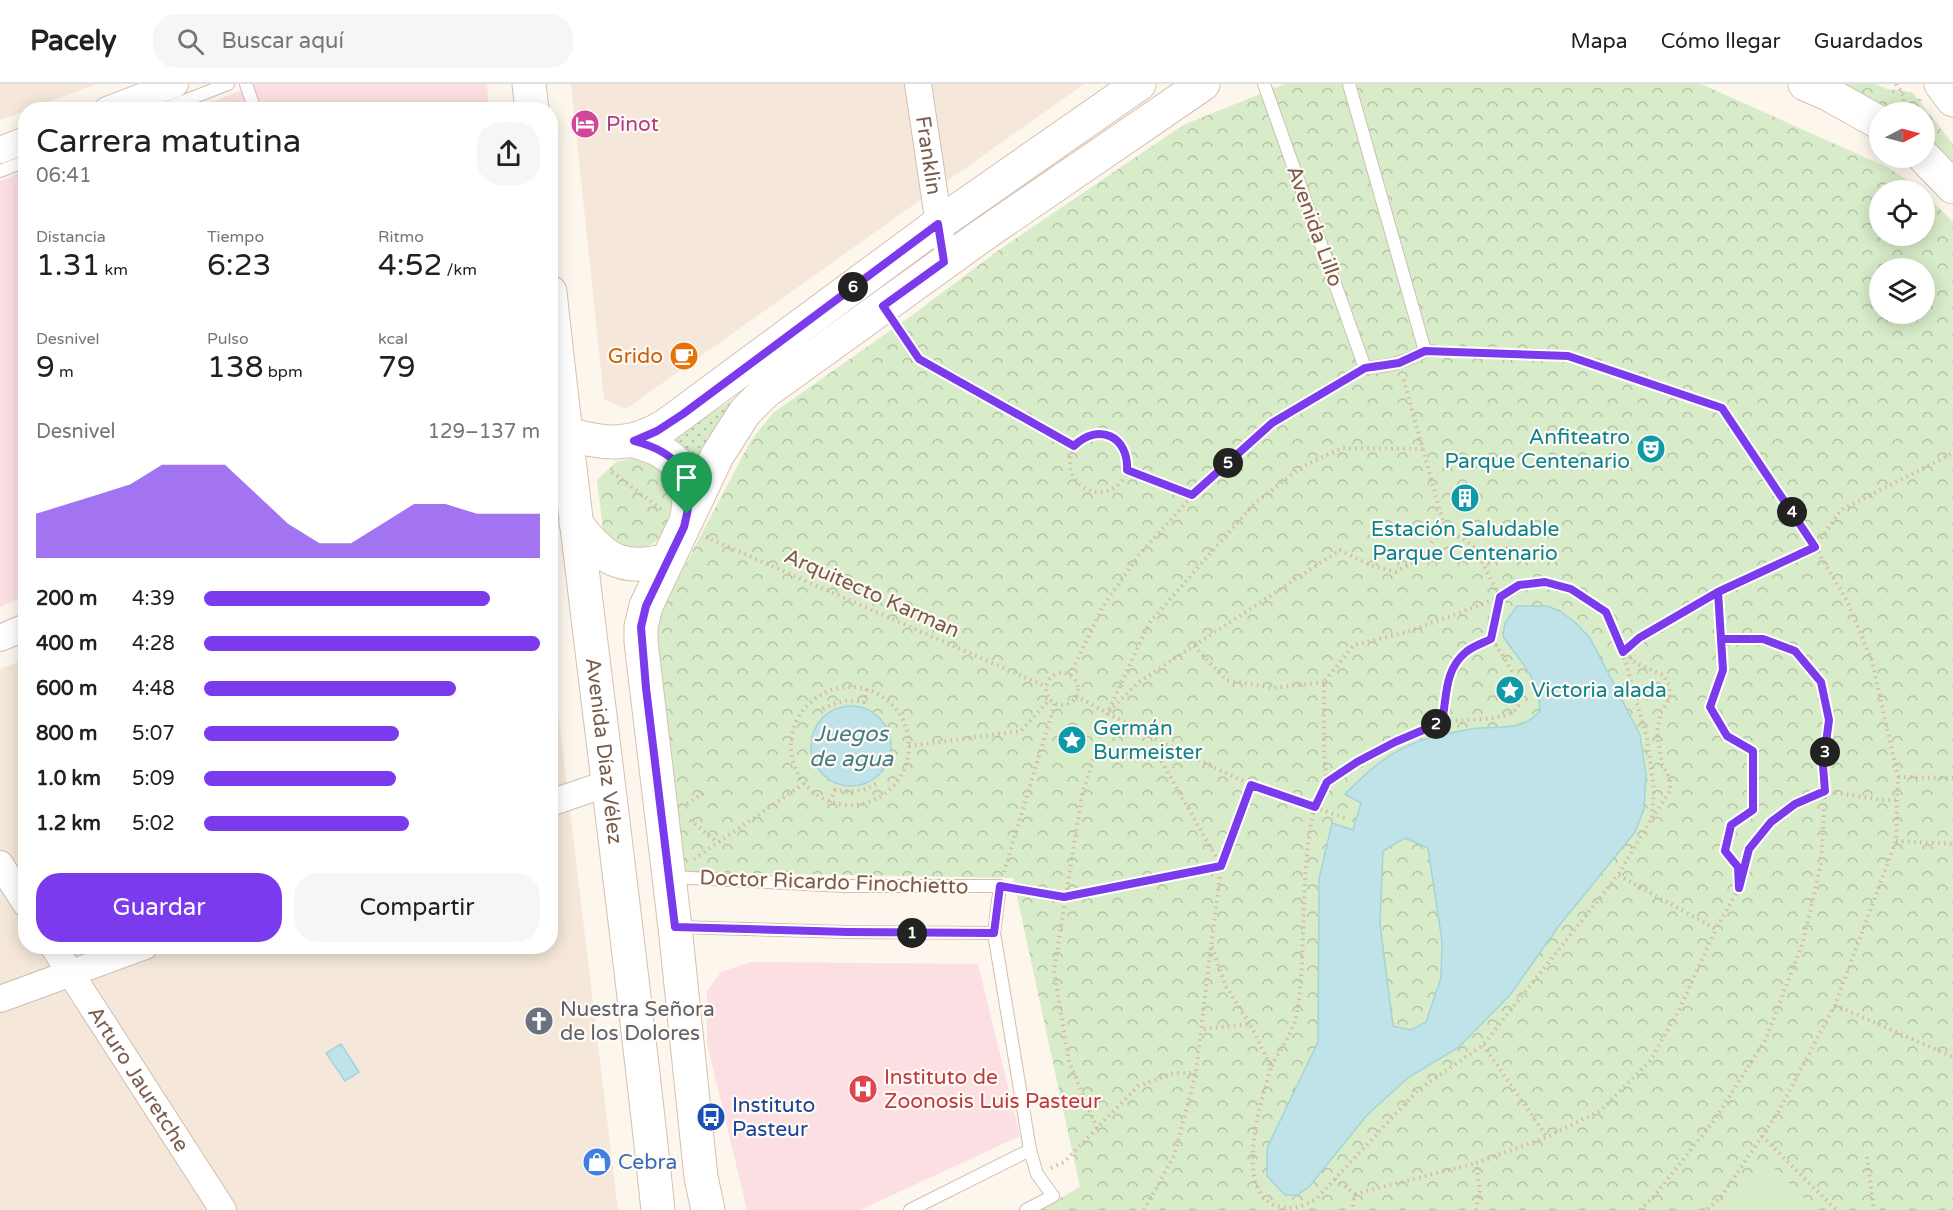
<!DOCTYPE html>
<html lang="es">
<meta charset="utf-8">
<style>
:root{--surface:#fff;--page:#f6f6f6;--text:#202124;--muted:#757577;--line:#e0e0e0;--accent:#7c3aed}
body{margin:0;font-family:"Varela Round",sans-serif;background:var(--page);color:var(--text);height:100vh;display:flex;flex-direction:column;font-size:22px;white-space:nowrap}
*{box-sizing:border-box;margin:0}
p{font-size:20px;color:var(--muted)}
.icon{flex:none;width:33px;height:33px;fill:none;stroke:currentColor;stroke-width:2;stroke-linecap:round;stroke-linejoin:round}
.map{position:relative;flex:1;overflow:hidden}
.sheet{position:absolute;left:18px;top:18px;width:540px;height:852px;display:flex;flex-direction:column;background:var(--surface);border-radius:24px;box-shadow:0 3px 15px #0003}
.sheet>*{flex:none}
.needle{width:39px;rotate:84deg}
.buttons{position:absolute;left:1869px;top:18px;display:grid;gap:12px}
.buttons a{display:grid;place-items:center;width:66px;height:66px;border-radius:50%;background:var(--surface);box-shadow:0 3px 15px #0003;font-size:30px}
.pin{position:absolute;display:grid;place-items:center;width:51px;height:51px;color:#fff;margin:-62px -26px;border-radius:50% 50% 50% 0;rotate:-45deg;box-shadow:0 0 6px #0007}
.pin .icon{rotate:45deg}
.km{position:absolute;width:30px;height:30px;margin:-15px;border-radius:50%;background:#222;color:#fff;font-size:16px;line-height:30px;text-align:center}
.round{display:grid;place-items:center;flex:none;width:63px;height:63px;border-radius:24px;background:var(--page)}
.summary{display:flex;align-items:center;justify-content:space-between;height:102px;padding:0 18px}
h1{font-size:33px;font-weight:600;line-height:45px}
.figures{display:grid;grid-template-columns:repeat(3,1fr);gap:9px;height:102px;padding:6px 18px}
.figures div{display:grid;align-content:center}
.figures b{font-size:30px;font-weight:600}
.figures small{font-size:16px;font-weight:400}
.figures p{font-size:16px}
.chart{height:168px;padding:12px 18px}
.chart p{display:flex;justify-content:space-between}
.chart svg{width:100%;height:108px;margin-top:6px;fill:var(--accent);opacity:.7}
.button{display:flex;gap:12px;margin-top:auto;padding:12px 18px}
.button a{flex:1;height:69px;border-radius:24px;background:var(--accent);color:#fff;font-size:24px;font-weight:600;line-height:69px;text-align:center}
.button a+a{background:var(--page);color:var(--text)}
ul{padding:0 18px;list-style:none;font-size:20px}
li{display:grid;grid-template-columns:96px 72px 1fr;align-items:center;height:45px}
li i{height:15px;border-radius:8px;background:var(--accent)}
header{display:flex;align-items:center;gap:36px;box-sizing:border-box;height:84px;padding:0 30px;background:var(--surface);border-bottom:2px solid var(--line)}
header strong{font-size:28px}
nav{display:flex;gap:33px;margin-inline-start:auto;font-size:21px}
.search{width:420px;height:54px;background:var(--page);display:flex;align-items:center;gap:15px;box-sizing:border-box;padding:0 21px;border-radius:24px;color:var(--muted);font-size:22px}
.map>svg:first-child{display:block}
</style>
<header>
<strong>Pacely</strong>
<div class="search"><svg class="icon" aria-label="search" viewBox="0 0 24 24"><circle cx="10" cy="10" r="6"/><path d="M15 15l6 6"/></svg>Buscar aquí</div>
<nav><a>Mapa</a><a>Cómo llegar</a><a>Guardados</a></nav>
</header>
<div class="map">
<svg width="1953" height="1126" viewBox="0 0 1953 1126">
<defs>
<pattern id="grass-dots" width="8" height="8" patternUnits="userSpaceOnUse" patternTransform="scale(1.5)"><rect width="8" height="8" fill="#d8ecc9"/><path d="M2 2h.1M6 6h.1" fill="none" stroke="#b4c2a5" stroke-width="1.8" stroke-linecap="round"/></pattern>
<pattern id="forest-crowns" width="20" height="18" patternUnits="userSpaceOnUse" patternTransform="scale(1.5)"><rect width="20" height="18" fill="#d8ecc9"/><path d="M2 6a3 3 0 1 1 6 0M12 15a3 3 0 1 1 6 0" fill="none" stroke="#b4c2a5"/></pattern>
</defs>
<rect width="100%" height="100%" fill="#fdf6ec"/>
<g fill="#f5e8da">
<path d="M0 0H97L0 36Z"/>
<path d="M571 0H1084L626 325 604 315Z"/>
<path d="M551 569 618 1126H0V585L25 575 26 862H550Z"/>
</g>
<g fill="#fbdfe3">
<path d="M257 0H487L489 25 192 26Z"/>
<path d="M25 87V512L0 523V97Z"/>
<path d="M751 878 978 880 1020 1052 860 1126H747L707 959V907L721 888Z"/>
</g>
<path fill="url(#grass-dots)" d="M748 306 696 383 668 356Z"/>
<g fill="url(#forest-crowns)" fill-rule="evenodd">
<path d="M1285 0H1701L1889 84 1918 103 1921 106H1880V152H1924L1925 110 1953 138V1126H1039L1080 1103 1013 794 685 788 656 558 661 527 750 358 773 329 911 232 999 166 1183 41ZM1880 184H1924V230H1880Z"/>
<path d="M1824 0H1876L1887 5 1912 8 1953 60V85L1925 60 1924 28H1880Z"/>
<path d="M642 372C648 375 658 378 663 383 690 410 672 468 630 464 621 463 610 451 603 446L597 396 616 378Z"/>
</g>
<path fill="#d8ecc9" d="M1766 1076 1816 1126H1716Z"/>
<g fill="#bfe3e8" stroke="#a5d3da" stroke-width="1.5" fill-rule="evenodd">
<path d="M1517 522H1547L1560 527 1576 539 1590 554 1640 651 1646 690 1644 725 1635 748 1558 843 1510 911 1459 963 1409 993 1367 1031 1309 1103 1297 1111H1285L1267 1092V1064L1318 958 1319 795 1332 739 1353 746 1361 719 1345 710C1365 690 1385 671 1412 660 1426 653 1455 648 1471 645 1497 641 1521 649 1540 627 1540 593 1520 579 1503 552L1505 539ZM1405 754 1428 764 1442 857 1441 894 1426 938 1411 946 1393 942 1380 840 1383 767Z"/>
<circle cx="851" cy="662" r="40"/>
<path d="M341 960 359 988 345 997 326 969Z"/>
</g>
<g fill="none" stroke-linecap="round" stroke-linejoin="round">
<g stroke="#d1beb0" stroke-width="14">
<g id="lane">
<path d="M246 0 255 26"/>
<path d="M1264 0 1365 284C1388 283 1406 278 1425 267L1349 0"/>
<path d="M161 26 228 0"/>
<path d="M0 87 26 77"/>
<path d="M671 793 845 802H1000L994 849 1030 1066 1037 1090 1053 1112 1026 1126"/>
<path d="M676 843 848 848 994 849"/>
<path d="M910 1126 1030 1066"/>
</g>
</g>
<g stroke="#d1beb0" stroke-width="28">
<g id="street">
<path id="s1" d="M918 0 941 154"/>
<path d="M107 26 175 0"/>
<path d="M0 66 26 56"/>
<path d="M0 554 26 543"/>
<path d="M550 719 609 699"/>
<path d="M0 780 26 820"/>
<path id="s2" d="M53 862 223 1126"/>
<path d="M0 915 145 862"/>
</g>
</g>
<g stroke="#d6c0b0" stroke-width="35">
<g id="secondary">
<path d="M529 0 532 26"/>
<path d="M1805 0 1830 11 1880 39"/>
<path d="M1941 0 1953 16"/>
<path d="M1924 73 1953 103"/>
<path id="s3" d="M550 208C583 515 626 820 658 1126"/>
<path d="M566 350C606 360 628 364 665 342L938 140 1139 0"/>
<path d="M634 357C674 367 696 389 687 432"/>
<path d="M576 439C602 475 622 488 667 476"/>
<path d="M708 1126 701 1093 675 843 641 558V543L646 522 717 372 745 328 765 308 987 148 1203 0"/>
</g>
</g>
<g stroke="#d9b8a5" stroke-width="4" stroke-dasharray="1.5 4.5" stroke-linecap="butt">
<path d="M1896 0 1904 12V25"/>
<path d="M1915 28 1920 15"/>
<path d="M898 245 919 275 1074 362"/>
<path d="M1441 267 1568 272 1722 325 1815 463 1847 517 1872 577 1898 693 1896 757 1835 921 1777 1030 1721 1113 1707 1126"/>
<circle cx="1099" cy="379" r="29"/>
<path d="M1127 386 1193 411"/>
<path d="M612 388 662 426"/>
<path d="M706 453 1047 603"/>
<path d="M1718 508 1723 587 1711 623 1727 652 1753 667V726L1731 741 1725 767 1738 783 1739 799"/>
<path d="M1194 562 1226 596 1272 604 1324 598"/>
<circle cx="1062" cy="605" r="16"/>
<path d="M1070 591 1103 522 1139 471 1193 411 1272 339 1352 292"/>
<circle cx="850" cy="662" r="59"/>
<path d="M1076 612 1161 658 1251 701 1348 735"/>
<path d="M823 625C837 617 848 615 864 618L867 605"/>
<path d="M1109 627 1139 598 1340 466 1370 481 1396 488 1424 472 1443 438"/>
<path d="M1442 638C1453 589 1440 580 1491 555"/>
<path d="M1161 659 1162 678 1221 782"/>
<path d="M909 662 1021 647 1050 615"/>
<path d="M1898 693 1953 694"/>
<path d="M1327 698 1324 668V598L1354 561 1407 548 1459 529 1500 513 1519 501 1545 498 1571 505 1606 528 1623 568 1647 655 1654 705 1652 734 1618 791"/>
<path d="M830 718 835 706C851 709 864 708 877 699"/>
<path d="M687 720 705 708"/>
<path d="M1652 734 1670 707V695L1662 680 1657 649 1661 628 1669 615V601L1663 591 1636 579 1623 568 1639 554 1718 508 1815 463 1841 426 1953 369"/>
<path d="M690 736 718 759"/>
<path d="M1896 757 1953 760"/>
<path d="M694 775 805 699"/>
<path d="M1221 782 1251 701"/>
<path d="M1004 788 1055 619"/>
<path d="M1014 804 1064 813 1221 782 1201 945 1250 940 1271 983C1262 1015 1232 1104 1276 1122 1292 1126 1305 1123 1318 1113L1417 1007 1483 961 1618 791 1716 845 1739 804 1749 765 1771 738 1795 720 1825 707 1882 716H1897"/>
<path d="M1212 863 1225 901 1250 940"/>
<path d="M1835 921 1953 973"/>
<path d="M1483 961 1547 1053"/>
<path d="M1272 982C1278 969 1291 950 1295 937 1310 885 1294 727 1329 697 1353 675 1387 661 1417 649 1425 645 1433 640 1442 638 1460 634 1506 639 1517 624 1528 608 1502 568 1491 555L1500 513 1475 464 1443 438 1403 293"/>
<path d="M1097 1044 1069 978 1054 886 1082 711 1108 628 1149 539 1254 420 1300 384 1342 364 1423 365"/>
<path d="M1762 1052 1836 1126"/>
<path d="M1867 1073 1874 1126"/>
<path d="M1051 1084 1064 1078 1138 1002 1174 989H1196"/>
<path d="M1335 1095 1355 1110 1352 1126"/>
<path d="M1355 1110 1476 1079"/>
<path d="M1144 1126 1174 1072 1196 989 1201 945"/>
<path d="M1476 1126 1480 1106 1476 1079 1547 1053 1600 1027 1650 977 1678 928 1716 845"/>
<path d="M1640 1126 1654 1112 1713 1038 1765 957 1803 858 1821 780 1825 707 1823 682 1829 636 1821 598 1795 567 1763 555H1721"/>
</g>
<use href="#lane" stroke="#fff" stroke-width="12"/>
<use href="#street" stroke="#fff" stroke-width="26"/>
<use href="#secondary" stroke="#fff" stroke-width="33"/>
</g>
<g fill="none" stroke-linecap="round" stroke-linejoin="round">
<g stroke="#fff" stroke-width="12">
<path id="route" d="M687 430 684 443 646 522 641 543 646 604 675 843 848 848 994 849 1000 802 1064 813 1221 782 1251 701 1315 723 1327 698 1357 678 1395 658 1442 638C1447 613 1444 586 1466 568 1473 562 1483 559 1491 555L1500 513 1519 501 1545 498 1571 505 1606 528 1623 568 1639 554 1718 508 1721 555H1763L1795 567 1821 598 1829 636 1823 682 1825 707 1795 720 1771 738 1749 765 1739 804 1738 783 1725 767 1731 741 1753 726V667L1727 652 1710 623 1723 586 1718 508 1815 463 1722 324 1568 272 1425 267 1399 279 1365 284 1272 339 1192 411 1127 386C1129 352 1098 338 1074 362L919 275 883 222 944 178 938 140 683 330 657 347 634 357C673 367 695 387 687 430"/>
</g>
<use href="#route" stroke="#7c3aed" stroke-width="8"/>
</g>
<defs>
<g id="hotel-disc" transform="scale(1.5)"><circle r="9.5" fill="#d1479c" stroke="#fffaf3"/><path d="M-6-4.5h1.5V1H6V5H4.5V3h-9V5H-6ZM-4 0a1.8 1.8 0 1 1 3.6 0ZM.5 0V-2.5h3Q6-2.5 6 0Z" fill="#fff"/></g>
<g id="cafe-disc" transform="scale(1.5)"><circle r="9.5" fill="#e8710a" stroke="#fffaf3"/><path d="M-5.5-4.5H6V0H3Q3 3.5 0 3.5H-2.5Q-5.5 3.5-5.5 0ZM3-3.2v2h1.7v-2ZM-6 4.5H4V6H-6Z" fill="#fff"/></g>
<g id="theatre-disc" transform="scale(1.5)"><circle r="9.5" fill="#0f9aa8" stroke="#fffaf3"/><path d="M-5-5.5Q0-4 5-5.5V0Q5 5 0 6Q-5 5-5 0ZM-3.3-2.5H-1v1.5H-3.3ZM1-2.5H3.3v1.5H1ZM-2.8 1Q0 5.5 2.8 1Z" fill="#fff"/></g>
<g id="building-disc" transform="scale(1.5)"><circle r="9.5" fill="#0f9aa8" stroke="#fffaf3"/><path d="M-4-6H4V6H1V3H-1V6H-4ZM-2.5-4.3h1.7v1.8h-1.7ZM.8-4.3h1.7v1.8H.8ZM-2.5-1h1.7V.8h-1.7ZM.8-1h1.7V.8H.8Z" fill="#fff"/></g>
<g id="sight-disc" transform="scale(1.5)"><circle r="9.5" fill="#0f9aa8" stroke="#fffaf3"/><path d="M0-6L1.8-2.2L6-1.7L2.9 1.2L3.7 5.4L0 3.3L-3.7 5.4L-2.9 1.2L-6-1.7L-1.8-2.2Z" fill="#fff"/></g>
<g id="church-disc" transform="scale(1.5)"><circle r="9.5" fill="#6b7280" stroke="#fffaf3"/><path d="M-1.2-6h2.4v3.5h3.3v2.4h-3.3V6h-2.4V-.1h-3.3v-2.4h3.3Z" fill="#fff"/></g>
<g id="hospital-disc" transform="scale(1.5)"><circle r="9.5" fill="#e0444e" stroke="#fffaf3"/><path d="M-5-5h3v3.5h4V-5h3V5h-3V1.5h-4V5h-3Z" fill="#fff"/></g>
<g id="bus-disc" transform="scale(1.5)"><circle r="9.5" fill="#1a4fb4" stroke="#fffaf3"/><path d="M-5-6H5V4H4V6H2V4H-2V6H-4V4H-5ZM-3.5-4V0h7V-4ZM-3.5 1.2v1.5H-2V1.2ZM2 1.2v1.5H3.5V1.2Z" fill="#fff"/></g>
<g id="shop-disc" transform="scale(1.5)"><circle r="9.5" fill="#3f7fe0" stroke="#fffaf3"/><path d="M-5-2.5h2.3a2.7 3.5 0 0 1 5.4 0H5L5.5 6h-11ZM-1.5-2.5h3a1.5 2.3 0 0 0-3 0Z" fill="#fff"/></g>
</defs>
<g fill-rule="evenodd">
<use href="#hotel-disc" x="585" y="40"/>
<use href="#cafe-disc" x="684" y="272"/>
<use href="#theatre-disc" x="1651" y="365"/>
<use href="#building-disc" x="1465" y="414"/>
<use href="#sight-disc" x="1510" y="606"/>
<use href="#sight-disc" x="1072" y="656"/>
<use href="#church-disc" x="539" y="937"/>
<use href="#hospital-disc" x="863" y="1005"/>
<use href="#bus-disc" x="711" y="1033"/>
<use href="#shop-disc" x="597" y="1078"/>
</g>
<g text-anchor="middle" stroke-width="4.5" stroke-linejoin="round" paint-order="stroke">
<g font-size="21" fill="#b23c85" stroke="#fffaf3" text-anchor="start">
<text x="606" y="47">Pinot</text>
</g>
<g font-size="21" fill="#7a5c4d" stroke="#fffaf3">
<text dy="7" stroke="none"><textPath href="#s1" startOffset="72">Franklin</textPath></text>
<text transform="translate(1315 142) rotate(70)" y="7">Avenida Lillo</text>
<text transform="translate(872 509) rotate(24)" y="7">Arquitecto Karman</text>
<text dy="7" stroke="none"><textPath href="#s3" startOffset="462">Avenida Díaz Vélez</textPath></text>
<text transform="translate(834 798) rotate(2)" y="7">Doctor Ricardo Finochietto</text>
<text dy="7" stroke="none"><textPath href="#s2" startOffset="158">Arturo Jauretche</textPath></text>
</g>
<g font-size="21" fill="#c56008" stroke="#fffaf3" text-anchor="end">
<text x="663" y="279">Grido</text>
</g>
<g font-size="21" fill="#0d838f" stroke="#fffaf3" text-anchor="start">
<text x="1630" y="360" text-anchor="end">Anfiteatro<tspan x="1630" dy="24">Parque Centenario</tspan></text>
<text x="1465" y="452" text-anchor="middle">Estación Saludable<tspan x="1465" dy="24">Parque Centenario</tspan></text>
<text x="1531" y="613">Victoria alada</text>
<text x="1093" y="651">Germán<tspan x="1093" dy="24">Burmeister</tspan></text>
</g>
<g font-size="21" fill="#5b616d" stroke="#fffaf3" text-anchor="start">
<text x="560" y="932">Nuestra Señora<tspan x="560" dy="24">de los Dolores</tspan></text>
</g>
<g font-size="21" fill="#be3a42" stroke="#fffaf3" text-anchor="start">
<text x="884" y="1000">Instituto de<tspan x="884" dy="24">Zoonosis Luis Pasteur</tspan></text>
</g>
<g font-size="21" fill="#164399" stroke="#fffaf3" text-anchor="start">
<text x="732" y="1028">Instituto<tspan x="732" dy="24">Pasteur</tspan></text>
</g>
<g font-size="21" fill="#366cbe" stroke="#fffaf3" text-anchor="start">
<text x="618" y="1085">Cebra</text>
</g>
<g font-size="22" font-style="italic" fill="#437c86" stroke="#fffaf3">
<text x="851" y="657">Juegos<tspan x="851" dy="25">de agua</tspan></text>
</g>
</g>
</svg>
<div class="buttons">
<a><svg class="needle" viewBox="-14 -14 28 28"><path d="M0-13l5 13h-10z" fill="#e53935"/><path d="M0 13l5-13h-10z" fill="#757577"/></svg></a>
<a><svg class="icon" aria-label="locate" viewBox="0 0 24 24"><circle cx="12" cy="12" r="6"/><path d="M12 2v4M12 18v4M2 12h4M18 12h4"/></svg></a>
<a><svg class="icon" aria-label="layers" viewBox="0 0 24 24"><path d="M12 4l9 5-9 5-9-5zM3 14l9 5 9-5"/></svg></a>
</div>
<div class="pin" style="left:687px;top:430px;background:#1e9e55"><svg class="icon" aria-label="arrive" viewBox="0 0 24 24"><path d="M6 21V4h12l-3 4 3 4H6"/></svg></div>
<b class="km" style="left:912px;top:849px">1</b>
<b class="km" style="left:1436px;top:640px">2</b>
<b class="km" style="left:1825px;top:668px">3</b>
<b class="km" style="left:1792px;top:428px">4</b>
<b class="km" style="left:1228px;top:379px">5</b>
<b class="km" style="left:853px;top:203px">6</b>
<section class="sheet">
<div class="summary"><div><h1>Carrera matutina</h1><p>06:41</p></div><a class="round"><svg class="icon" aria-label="share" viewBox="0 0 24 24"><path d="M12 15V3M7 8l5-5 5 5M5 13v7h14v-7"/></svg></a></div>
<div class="figures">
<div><p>Distancia</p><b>1.31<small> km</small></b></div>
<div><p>Tiempo</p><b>6:23</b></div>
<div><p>Ritmo</p><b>4:52<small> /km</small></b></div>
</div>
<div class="figures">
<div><p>Desnivel</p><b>9<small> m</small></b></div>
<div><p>Pulso</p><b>138<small> bpm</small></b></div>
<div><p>kcal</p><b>79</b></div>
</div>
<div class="chart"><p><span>Desnivel</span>129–137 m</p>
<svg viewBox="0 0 160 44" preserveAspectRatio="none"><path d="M0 44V26L10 22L20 18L30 14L40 6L50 6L60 6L70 18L80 30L90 38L100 38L110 30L120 22L130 22L140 26L150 26L160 26V44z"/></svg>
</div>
<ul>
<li><b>200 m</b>4:39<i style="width:85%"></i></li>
<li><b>400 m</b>4:28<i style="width:100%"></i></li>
<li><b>600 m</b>4:48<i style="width:75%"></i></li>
<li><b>800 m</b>5:07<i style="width:58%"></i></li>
<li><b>1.0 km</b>5:09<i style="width:57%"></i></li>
<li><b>1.2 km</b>5:02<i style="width:61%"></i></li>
</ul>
<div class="button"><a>Guardar</a><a>Compartir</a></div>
</section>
</div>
